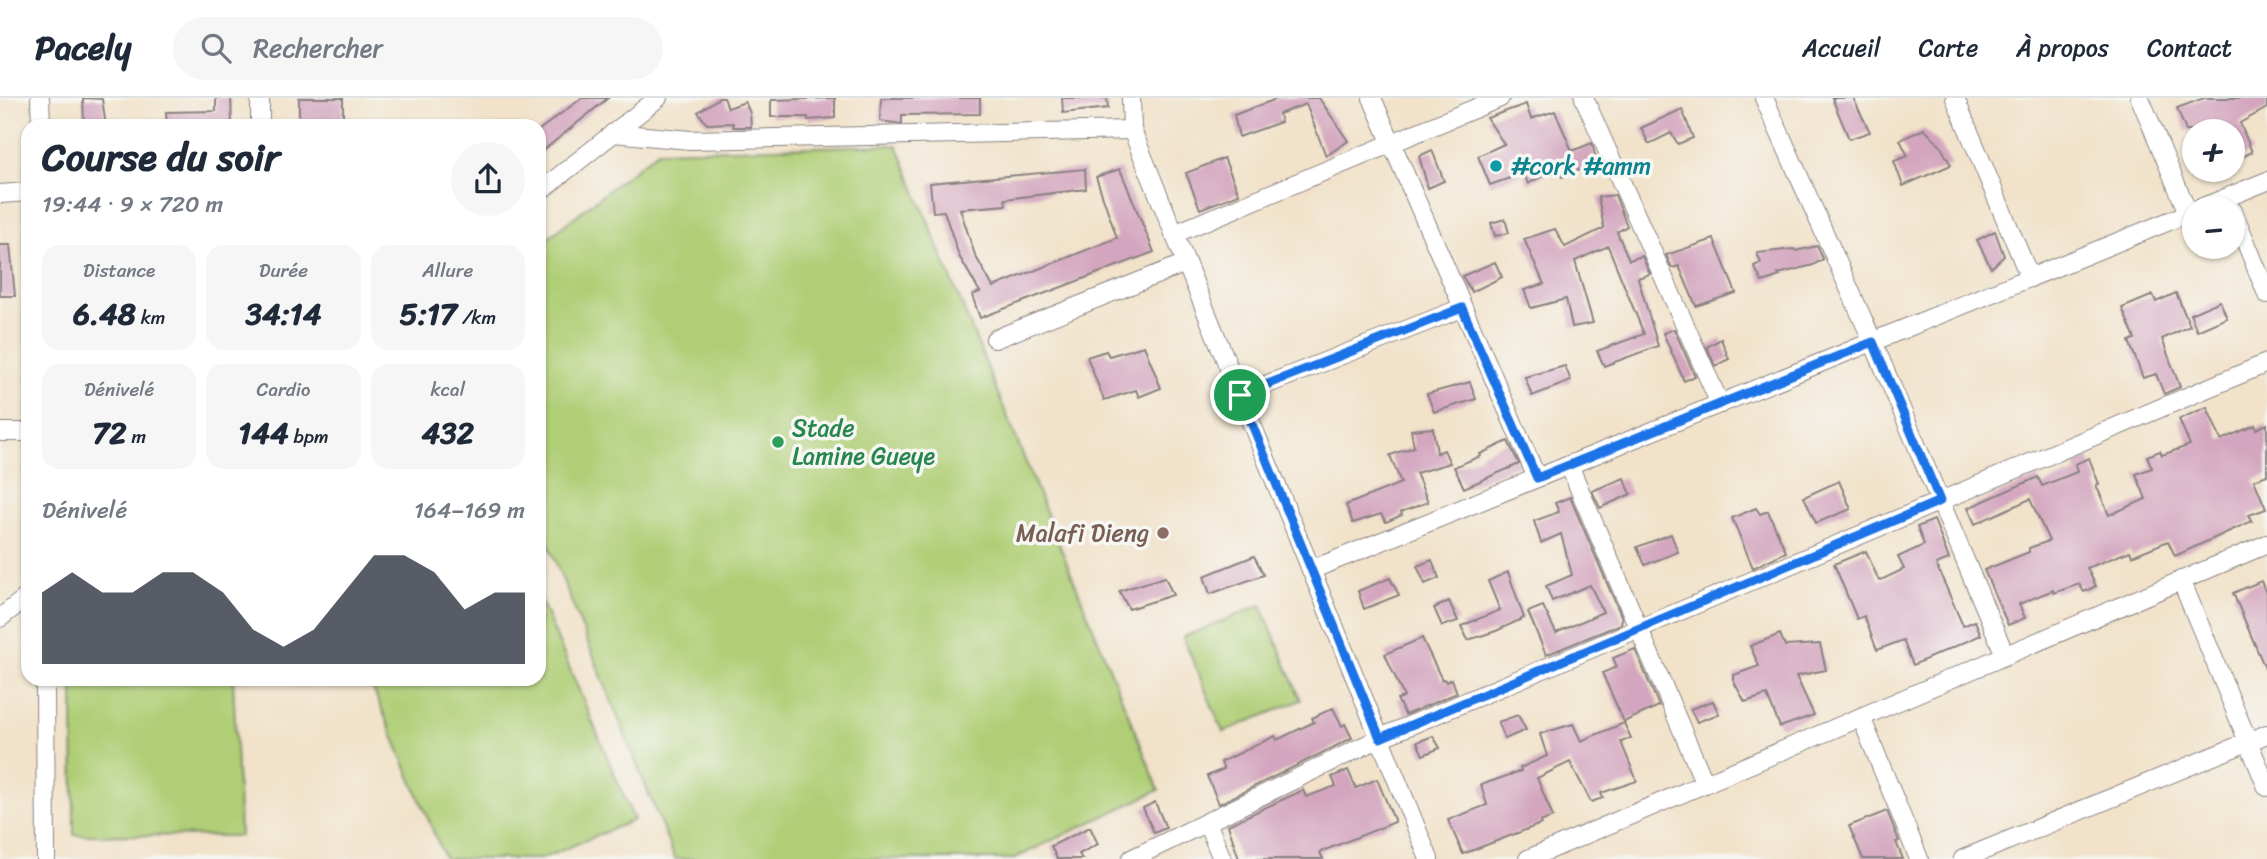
<!DOCTYPE html>
<html lang="fr">
<meta charset="utf-8">
<style>
:root{--surface:#fff;--page:#f6f6f7;--text:#1f2937;--muted:#747a83;--line:#e0e1e3;--accent:#111827}
body{margin:0;font-family:Sriracha,sans-serif;background:var(--page);color:var(--text);height:100vh;display:flex;flex-direction:column;font-size:26px;white-space:nowrap}
*{box-sizing:border-box;margin:0}
p{font-size:23px;color:var(--muted)}
.icon{flex:none;width:38px;height:38px;fill:none;stroke:currentColor;stroke-width:2;stroke-linecap:round;stroke-linejoin:round}
.map{position:relative;flex:1;overflow:hidden}
.side{position:absolute;left:21px;top:21px;width:525px;height:567px;display:flex;flex-direction:column;background:var(--surface);border-radius:21px;box-shadow:0 2px 5px #0004}
.side>*{flex:none}
.controls{position:absolute;left:2182px;top:21px;display:grid;gap:14px}
.controls a{display:grid;place-items:center;width:63px;height:63px;border-radius:50%;background:var(--surface);box-shadow:0 2px 5px #0004;font-size:35px}
.pin{position:absolute;display:grid;place-items:center;width:60px;height:60px;color:#fff;margin:-30px;border:4px solid #fff;border-radius:50%;box-shadow:0 2px 7px #0007}
.round{display:grid;place-items:center;flex:none;width:74px;height:74px;border-radius:37px;background:var(--page)}
.head{display:flex;align-items:center;justify-content:space-between;height:119px;padding:0 21px}
h1{font-size:38px;font-weight:700;line-height:52px}
.metrics{display:grid;grid-template-columns:repeat(3,1fr);gap:10px;height:119px;padding:7px 21px}
.metrics div{display:grid;align-content:center;border-radius:18px;background:var(--page);text-align:center}
.metrics b{font-size:30px;font-weight:700}
.metrics small{font-size:19px;font-weight:400}
.metrics p{font-size:19px}
.chart{height:196px;padding:14px 21px}
.chart p{display:flex;justify-content:space-between}
.chart svg{width:100%;height:126px;margin-top:7px;fill:var(--accent);opacity:.7}
header{display:flex;align-items:center;gap:42px;box-sizing:border-box;height:98px;padding:0 35px;background:var(--surface);border-bottom:2px solid var(--line)}
header strong{font-size:33px}
nav{display:flex;gap:38px;margin-inline-start:auto;font-size:24px}
.search{width:490px;height:63px;background:var(--page);display:flex;align-items:center;gap:18px;box-sizing:border-box;padding:0 24px;border-radius:38px;color:var(--muted);font-size:26px}
.map>svg:first-child{display:block}
</style>
<header>
<strong>Pacely</strong>
<div class="search"><svg class="icon" aria-label="search" viewBox="0 0 24 24"><circle cx="10" cy="10" r="6"/><path d="M15 15l6 6"/></svg>Rechercher</div>
<nav><a>Accueil</a><a>Carte</a><a>À propos</a><a>Contact</a></nav>
</header>
<div class="map">
<svg width="2267" height="761" viewBox="0 0 2267 761">
<rect width="100%" height="100%" fill="#f6f6f2"/>
<filter id="ink" filterUnits="userSpaceOnUse"><feTurbulence type="fractalNoise" baseFrequency=".0143" numOctaves="2"/><feDisplacementMap in="SourceGraphic" scale="14" xChannelSelector="R" yChannelSelector="G"/><feConvolveMatrix kernelMatrix="1 2 1 2 8 2 1 2 1" color-interpolation-filters="sRGB"/></filter>
<filter id="wash" filterUnits="userSpaceOnUse"><feTurbulence type="fractalNoise" baseFrequency=".00686" numOctaves="4" result="noise"/><feDisplacementMap in="SourceGraphic" scale="28" xChannelSelector="R" yChannelSelector="G"/><feGaussianBlur stdDeviation="1.57" result="paint"/><feColorMatrix in="noise" values="0 0 0 0 0 0 0 0 0 0 0 0 0 0 0 0 0 1.4 0 .05"/><feComposite in="paint" operator="in"/></filter>
<g filter="url(#wash)">
<rect width="100%" height="100%" fill="#f1e2c9"/>
<g fill="#afce75" stroke="#687858" stroke-width="2">
<path d="M897 47 1159 692 1013 761H675L539 423V147L658 53Z"/>
<path d="M539 498 634 722 541 761H445L369 581H539Z"/>
<path d="M1261 507 1301 602 1223 634 1183 539Z"/>
<path d="M73 581H233L240 738 74 737Z"/>
</g>
<g id="blocks">
<g fill="#d3a5be">
<path d="M83 0 102 1 106 28H84Z"/>
<path d="M216 0H231L232 28H167L166 14 216 13Z"/>
<rect x="299" y="0" width="44" height="28"/>
<path d="M582 0H608L539 56V32Z"/>
<path d="M719 0H724L728 10 745 4 750 15 751 29H733V25L707 26 698 14Z"/>
<path d="M835 0V20L808 22V19H771V2Z"/>
<path d="M881 0H980V16L902 17V26L880 23Z"/>
<path d="M1062 0H1107L1108 10 1063 15Z"/>
<path d="M1279 0H1319L1348 43 1326 58 1306 6 1279 16 1281 24 1239 39 1234 17Z"/>
<path d="M1832 0H1853L1870 34 1849 41Z"/>
<path d="M2204 0H2267V10L2240 25 2252 54 2233 64V33H2186L2177 10Z"/>
<path d="M1526 6 1531 21 1555 13 1572 53 1592 45 1597 65 1562 79 1558 69 1528 86 1524 75 1490 87 1478 58 1504 46 1487 20Z"/>
<path d="M1682 11 1693 40 1678 46 1671 35 1649 46 1641 30Z"/>
<path d="M1924 31 1940 47 1951 67 1903 88 1894 63 1908 58 1900 42Z"/>
<path d="M1432 52 1444 83 1428 90 1419 58Z"/>
<path d="M1224 60 1239 96 1200 111 1186 75Z"/>
<path d="M1085 71 1086 91 1005 101 1006 107 960 111 975 157 993 189 1117 140 1096 79 1120 71 1154 154 980 220 972 197 980 194 959 158 944 113 933 114 930 85Z"/>
<path d="M1615 97 1627 128 1617 134 1629 162 1642 158 1650 176 1638 180 1658 248 1604 268 1597 253 1644 236 1608 148 1575 163 1593 225 1572 229 1566 201 1531 210 1524 192 1544 186 1524 141 1555 131 1565 149 1604 130 1598 99Z"/>
<path d="M1505 121 1509 135 1495 138 1491 125Z"/>
<path d="M1995 133 2004 158 1991 170 1977 142Z"/>
<path d="M1714 141 1736 195 1696 208 1679 168 1672 170 1666 157Z"/>
<path d="M0 147H10L15 198H0Z"/>
<path d="M1817 148 1823 161 1813 167 1778 176 1780 178 1762 184 1754 168 1761 165 1757 155 1794 151 1796 153Z"/>
<path d="M1495 164 1502 179 1472 194 1462 178Z"/>
<path d="M2176 195 2190 228 2162 241 2180 289 2164 296 2156 276 2143 280 2129 243 2135 241 2122 210 2153 197 2156 204Z"/>
<path d="M2220 203 2227 220 2197 233 2190 216Z"/>
<path d="M1674 231 1695 278 1684 283 1663 235Z"/>
<path d="M1721 241 1729 261 1715 268 1707 249Z"/>
<path d="M1144 248 1161 290 1139 299 1136 292 1104 302 1087 259 1106 253 1109 258Z"/>
<path d="M1565 268 1571 283 1532 298 1525 279Z"/>
<path d="M1470 284 1476 301 1434 314 1427 296Z"/>
<path d="M2207 309 2221 342 2255 327 2256 331 2267 326V377L2254 382 2266 411 2249 417 2252 423 2175 458 2168 443 2132 458 2130 453 2087 470 2096 488 2084 494 2079 486 2054 495 2053 492 2019 506 2025 520 2008 527 1984 472 2029 454V450L2049 443 2030 401 1975 426 1968 410 2038 379 2042 388 2077 374 2075 366 2089 360 2099 386 2096 387 2109 417 2146 401 2136 376 2152 370 2147 358 2160 353 2162 357 2190 347 2179 321Z"/>
<path d="M1433 330 1437 355 1444 352 1450 365 1416 375 1428 404 1401 414 1402 417 1386 424 1381 416 1353 425 1346 407 1401 385 1390 357 1414 349 1411 332Z"/>
<path d="M1508 343 1519 366 1464 390 1454 369 1481 358 1480 356Z"/>
<path d="M1624 380 1631 396 1600 410 1592 393Z"/>
<path d="M1839 383 1851 411 1816 425 1804 399Z"/>
<path d="M1570 399 1622 520 1621 526 1546 557 1528 514 1543 508 1556 535 1603 514 1590 487 1552 503 1546 488 1572 477 1561 436 1541 445 1534 423 1559 414 1555 405Z"/>
<path d="M1756 410 1760 416 1768 413 1786 454 1753 470 1732 420Z"/>
<path d="M1934 422 1949 461 1936 466 1963 528 1975 523 1981 537 1913 567 1903 542 1877 552 1864 518 1857 521 1834 466 1866 453 1879 483 1904 471 1898 459 1924 447 1917 429Z"/>
<path d="M1671 436 1678 454 1645 467 1637 449Z"/>
<path d="M1254 458 1264 477 1210 496 1204 478Z"/>
<path d="M1432 462 1439 480 1425 486 1417 468Z"/>
<path d="M1508 474 1524 520 1496 533 1468 542 1461 528 1500 512 1488 483Z"/>
<path d="M1165 479 1173 497 1129 511 1119 493Z"/>
<path d="M1390 480 1399 497 1364 511 1358 493Z"/>
<path d="M2261 483 2267 498V575L2233 495Z"/>
<path d="M1449 503 1458 523 1442 528 1434 510Z"/>
<path d="M1780 536 1785 548 1820 546 1826 572 1796 578 1814 617 1780 629 1767 597 1745 604 1734 584V577L1759 568 1750 548Z"/>
<path d="M1422 540 1442 582 1444 581 1446 584 1452 581 1457 595 1405 617 1397 601 1404 599 1385 556Z"/>
<path d="M1635 551 1659 608 1624 624 1602 575 1617 569 1613 560Z"/>
<path d="M1713 603 1719 616 1697 624 1690 611Z"/>
<path d="M1333 610 1342 628 1345 626 1352 640 1219 706 1207 678 1224 671 1221 664 1275 638 1277 642 1314 624 1312 620Z"/>
<path d="M1518 617 1526 632 1505 641 1498 624Z"/>
<path d="M1624 625 1631 640 1621 644 1637 683 1601 695 1603 700 1591 704 1570 664 1537 680 1553 719 1540 724 1541 726 1463 756 1448 722 1487 707 1481 687 1521 673 1520 670 1547 658 1540 636 1573 626 1581 643Z"/>
<path d="M1433 638 1440 650 1423 657 1417 644Z"/>
<path d="M1348 672 1356 690 1377 681 1395 724 1320 754 1323 761H1239L1228 727 1303 692 1306 699 1336 688 1332 679Z"/>
<path d="M1155 704 1166 730 1154 735 1143 710Z"/>
<path d="M1887 713 1899 743 1896 744 1903 761H1863L1849 728Z"/>
<path d="M1090 729 1098 746 1079 756 1082 761H1057L1051 748Z"/>
</g>
</g>
</g>
<g filter="url(#ink)">
<use href="#blocks" fill-opacity="0" stroke="#8a8282" stroke-width="2"/>
<g fill="none" stroke-linecap="round" stroke-linejoin="round">
<g stroke="#8a8282" stroke-width="20">
<g id="minor">
<path d="M40 0 41 28"/>
<path d="M260 0V28"/>
<path d="M1131 0 1132 32 1429 761"/>
<path d="M1372 0 1537 380"/>
<path d="M1584 0 1720 306"/>
<path d="M1764 0 1873 244 2005 557"/>
<path d="M1955 0 2030 180"/>
<path d="M2140 0 2188 115"/>
<path d="M613 35 690 42 1132 32"/>
<path d="M539 94 658 0"/>
<path d="M0 96 28 94"/>
<path d="M2201 110 2267 83"/>
<path d="M2233 113 2267 196"/>
<path d="M1174 136 1500 0"/>
<path d="M995 241 1186 165"/>
<path d="M1240 297 1462 210"/>
<path d="M0 334H28"/>
<path d="M1569 367 1705 686"/>
<path d="M1311 472 2194 113"/>
<path d="M2181 482 2267 689"/>
<path d="M0 520 28 498"/>
<path d="M45 581 46 761"/>
<path d="M1861 619 1919 761"/>
<path d="M1207 724 1222 761"/>
<path d="M1131 761 1380 640 2267 265"/>
<path d="M1528 761 2267 446"/>
<path d="M1963 761 2267 636"/>
</g>
</g>
<use href="#minor" stroke="#fff" stroke-width="18"/>
</g>
</g>
<g fill="none" stroke-linecap="round" stroke-linejoin="round" filter="url(#ink)">
<g stroke="#fff" stroke-width="14">
<path id="route" d="M1462 210 1537 380 1873 244 1940 403 1380 640 1240 297Z"/>
</g>
<use href="#route" stroke="#1a73e8" stroke-width="9"/>
</g>
<circle fill="#0f9aa8" stroke="#f6f6f2" stroke-width="2.5" cx="1496" cy="68" r="7"/>
<circle fill="#2e9e5b" stroke="#f6f6f2" stroke-width="2.5" cx="778" cy="344" r="7"/>
<circle fill="#8d6e63" stroke="#f6f6f2" stroke-width="2.5" cx="1163" cy="435" r="7"/>
<g text-anchor="middle" stroke-width="7" stroke-linejoin="round" paint-order="stroke">
<g font-size="24" fill="#0d838f" stroke="#f6f6f2" text-anchor="start">
<text x="1510" y="76">#cork #amm</text>
</g>
<g font-size="24" fill="#27864d" stroke="#f6f6f2" text-anchor="start">
<text x="792" y="338">Stade<tspan x="792" dy="28">Lamine Gueye</tspan></text>
</g>
<g font-size="24" fill="#785e54" stroke="#f6f6f2" text-anchor="end">
<text x="1149" y="443">Malafi Dieng</text>
</g>
</g>
</svg>
<div class="controls">
<a>+</a>
<a>−</a>
</div>
<div class="pin" style="left:1240px;top:297px;background:#1e9e55"><svg class="icon" aria-label="arrive" viewBox="0 0 24 24"><path d="M6 21V4h12l-3 4 3 4H6"/></svg></div>
<section class="side">
<div class="head"><div><h1>Course du soir</h1><p>19:44 · 9 × 720 m</p></div><a class="round"><svg class="icon" aria-label="share" viewBox="0 0 24 24"><path d="M12 15V3M7 8l5-5 5 5M5 13v7h14v-7"/></svg></a></div>
<div class="metrics">
<div><p>Distance</p><b>6.48<small> km</small></b></div>
<div><p>Durée</p><b>34:14</b></div>
<div><p>Allure</p><b>5:17<small> /km</small></b></div>
</div>
<div class="metrics">
<div><p>Dénivelé</p><b>72<small> m</small></b></div>
<div><p>Cardio</p><b>144<small> bpm</small></b></div>
<div><p>kcal</p><b>432</b></div>
</div>
<div class="chart"><p><span>Dénivelé</span>164–169 m</p>
<svg viewBox="0 0 160 44" preserveAspectRatio="none"><path d="M0 44V19L10 12L20 19L30 19L40 12L50 12L60 19L70 32L80 38L90 32L100 19L110 6L120 6L130 12L140 25L150 19L160 19V44z"/></svg>
</div>
</section>
</div>
